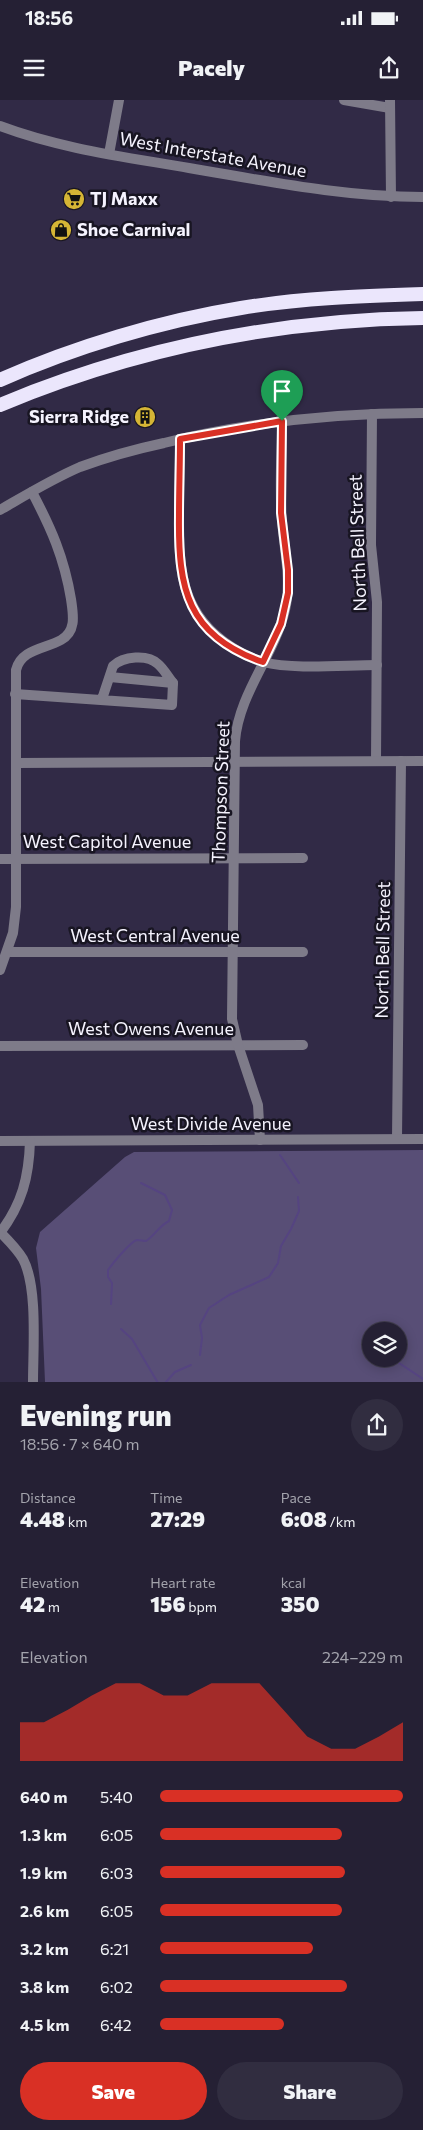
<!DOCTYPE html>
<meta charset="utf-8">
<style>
:root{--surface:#252034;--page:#312d40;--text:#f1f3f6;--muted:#a3a3ac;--line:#423e4f;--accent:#d93025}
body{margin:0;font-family:Commissioner,sans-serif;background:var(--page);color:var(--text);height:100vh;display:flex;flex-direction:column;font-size:19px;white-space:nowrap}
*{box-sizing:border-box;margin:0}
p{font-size:16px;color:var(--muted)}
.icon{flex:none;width:28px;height:28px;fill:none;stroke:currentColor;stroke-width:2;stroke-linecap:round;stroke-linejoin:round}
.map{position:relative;height:1282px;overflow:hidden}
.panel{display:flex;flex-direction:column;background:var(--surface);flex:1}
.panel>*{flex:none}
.controls{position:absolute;left:362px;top:1222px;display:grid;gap:10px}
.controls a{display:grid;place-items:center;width:45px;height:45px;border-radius:50%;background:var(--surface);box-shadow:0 2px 12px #0003,0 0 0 1px var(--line);font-size:25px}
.pin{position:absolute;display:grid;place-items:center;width:42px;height:42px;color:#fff;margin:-51px -21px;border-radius:50% 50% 50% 0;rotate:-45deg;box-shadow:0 0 5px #0007}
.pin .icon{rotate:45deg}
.round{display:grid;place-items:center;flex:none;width:52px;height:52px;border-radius:26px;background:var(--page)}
.headline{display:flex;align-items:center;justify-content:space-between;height:85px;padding:0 20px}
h1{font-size:28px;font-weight:800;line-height:38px}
.figures{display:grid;grid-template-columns:repeat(3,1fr);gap:8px;height:85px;padding:5px 20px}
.figures div{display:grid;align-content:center}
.figures b{font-size:21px;font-weight:800}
.figures small{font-size:14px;font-weight:400}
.figures p{font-size:14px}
.chart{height:140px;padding:10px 20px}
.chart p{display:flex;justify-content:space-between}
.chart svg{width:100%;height:90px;margin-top:5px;fill:var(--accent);opacity:.7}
.button{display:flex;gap:10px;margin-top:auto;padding:10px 20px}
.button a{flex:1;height:58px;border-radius:30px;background:var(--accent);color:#fff;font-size:20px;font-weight:800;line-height:58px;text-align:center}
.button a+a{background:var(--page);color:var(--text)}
ul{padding:0 20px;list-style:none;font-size:16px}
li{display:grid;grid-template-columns:80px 60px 1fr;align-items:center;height:38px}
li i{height:12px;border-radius:6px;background:var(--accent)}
.status{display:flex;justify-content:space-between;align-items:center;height:35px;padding:0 25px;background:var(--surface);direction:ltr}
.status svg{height:14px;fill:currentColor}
header{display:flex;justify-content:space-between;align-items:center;height:65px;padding:0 20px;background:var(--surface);font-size:22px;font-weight:800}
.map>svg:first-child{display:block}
</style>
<div class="status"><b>18:56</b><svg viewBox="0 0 49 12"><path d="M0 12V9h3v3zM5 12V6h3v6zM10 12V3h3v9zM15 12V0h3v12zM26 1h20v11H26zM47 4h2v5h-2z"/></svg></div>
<header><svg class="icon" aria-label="menu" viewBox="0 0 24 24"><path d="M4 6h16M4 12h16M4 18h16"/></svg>Pacely<svg class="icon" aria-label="share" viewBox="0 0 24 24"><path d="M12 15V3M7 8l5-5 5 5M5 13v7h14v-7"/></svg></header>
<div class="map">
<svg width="423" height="1283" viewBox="0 0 423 1283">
<rect width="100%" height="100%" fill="#312a46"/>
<path fill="#584e76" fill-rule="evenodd" d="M423 1050V1282H45L41 1189 36 1148 40 1132 125 1057 134 1052ZM371 1231H399V1259H371Z"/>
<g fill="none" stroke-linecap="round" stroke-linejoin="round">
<g stroke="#554481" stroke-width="2">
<path d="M280 1055 299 1083"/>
<path d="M111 1204 112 1183 108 1177V1170C113 1163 131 1141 137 1140 140 1140 143 1141 146 1141 155 1135 159 1126 169 1121L172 1110 165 1095 141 1083"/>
<path d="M121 1229 132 1239 158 1283"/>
<path d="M200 1255 202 1238 200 1225 209 1208 229 1195 269 1177 278 1163 281 1146 291 1129 299 1111 298 1097"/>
<path d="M399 1263 423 1279"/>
<path d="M165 1283 175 1272 191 1265"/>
</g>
<g stroke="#7e7b89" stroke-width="10">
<path d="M344 0 390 8"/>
<path d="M390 0 391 97"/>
<path d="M0 26C61 49 126 57 189 68 267 81 344 97 423 97"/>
<path d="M109 54 119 0"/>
<path d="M372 314 371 445 377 502 376 661"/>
<path d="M180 339C180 364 179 389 179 415 179 465 179 508 223 541 235 550 249 558 263 562 294 570 344 565 377 565"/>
<path d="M0 410C26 395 52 379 80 367 107 357 136 349 164 343 249 322 335 313 423 313"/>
<path d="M110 577 173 583"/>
<path d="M15 594 172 605 173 583C168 577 164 569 158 564 148 554 123 556 113 566L102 599"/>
<path d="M16 663 423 661"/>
<path d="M0 759 303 758"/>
<path d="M7 852H303"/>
<path d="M0 870 13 833 16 807V570C21 549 45 549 61 540 77 531 73 514 71 499 64 457 51 428 32 392"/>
<path d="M0 946 303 945"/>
<path d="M397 1039 401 661"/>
<path d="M260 1040 258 1005 238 945 232 919 235 641C239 593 274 556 285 510 292 480 284 450 282 420 279 387 282 353 282 321"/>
<path d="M0 1041 423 1039"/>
<path d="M0 1132C9 1141 17 1149 23 1159 38 1187 33 1249 33 1283"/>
<path d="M0 1133C22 1104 29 1077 30 1041"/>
</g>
<g stroke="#ebe6fc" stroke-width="14">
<path d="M0 280C74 247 161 221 241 208 301 198 362 196 423 194"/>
<path d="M0 305C134 249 278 220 423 218"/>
</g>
</g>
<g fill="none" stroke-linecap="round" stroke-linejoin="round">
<g stroke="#fff" stroke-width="10">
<path id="route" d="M282 321 281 413 288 470V493L281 524 263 562C187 536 178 488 179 416 179 390 180 364 180 339Z"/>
</g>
<use href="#route" stroke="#d93025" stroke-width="6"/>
</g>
<defs>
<g id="supermarket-disc" transform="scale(1.125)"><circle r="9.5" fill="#d5b535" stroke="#181522"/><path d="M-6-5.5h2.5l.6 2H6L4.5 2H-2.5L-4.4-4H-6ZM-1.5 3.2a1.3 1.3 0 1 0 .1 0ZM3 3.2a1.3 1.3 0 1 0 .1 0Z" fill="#111"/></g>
<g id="shop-disc" transform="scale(1.125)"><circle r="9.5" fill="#d5b535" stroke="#181522"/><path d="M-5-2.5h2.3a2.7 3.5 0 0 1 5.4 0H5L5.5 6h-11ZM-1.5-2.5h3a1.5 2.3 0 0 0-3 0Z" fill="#111"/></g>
<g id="building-disc" transform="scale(1.125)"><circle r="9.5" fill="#d5b535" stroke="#181522"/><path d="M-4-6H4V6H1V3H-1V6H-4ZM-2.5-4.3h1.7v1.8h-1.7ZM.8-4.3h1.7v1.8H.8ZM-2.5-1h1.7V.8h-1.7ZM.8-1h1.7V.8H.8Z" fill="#111"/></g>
</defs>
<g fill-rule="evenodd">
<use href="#supermarket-disc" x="74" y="99"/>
<use href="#shop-disc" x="61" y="130"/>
<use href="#building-disc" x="145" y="317"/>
</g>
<g text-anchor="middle" stroke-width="5" stroke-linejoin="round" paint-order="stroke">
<g font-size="18" fill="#f5f3fe" stroke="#181522">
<text transform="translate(213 55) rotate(10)" y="6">West Interstate Avenue</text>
<text transform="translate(358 443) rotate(-92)" y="6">North Bell Street</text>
<text transform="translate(221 692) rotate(-88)" y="6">Thompson Street</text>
<text x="107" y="748">West Capitol Avenue</text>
<text x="155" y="842">West Central Avenue</text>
<text transform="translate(383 850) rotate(-89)" y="6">North Bell Street</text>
<text x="151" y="935">West Owens Avenue</text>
<text x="211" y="1030">West Divide Avenue</text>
</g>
<g font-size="18" font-weight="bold" fill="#f5f3fe" stroke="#181522" text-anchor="start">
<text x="90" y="105">TJ Maxx</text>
<text x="77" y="136">Shoe Carnival</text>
<text x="129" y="323" text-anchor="end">Sierra Ridge</text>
</g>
</g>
</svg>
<div class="controls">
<a><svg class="icon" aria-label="layers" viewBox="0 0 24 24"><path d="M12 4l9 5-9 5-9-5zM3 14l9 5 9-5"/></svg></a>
</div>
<div class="pin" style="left:282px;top:321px;background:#1e9e55"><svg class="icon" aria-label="arrive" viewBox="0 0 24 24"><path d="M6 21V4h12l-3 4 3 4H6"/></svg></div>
</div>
<section class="panel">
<div class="headline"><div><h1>Evening run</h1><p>18:56 · 7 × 640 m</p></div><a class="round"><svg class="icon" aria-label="share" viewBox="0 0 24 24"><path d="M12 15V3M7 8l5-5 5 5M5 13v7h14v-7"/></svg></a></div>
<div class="figures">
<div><p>Distance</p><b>4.48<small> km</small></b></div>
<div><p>Time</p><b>27:29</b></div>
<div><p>Pace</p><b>6:08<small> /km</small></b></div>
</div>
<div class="figures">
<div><p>Elevation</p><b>42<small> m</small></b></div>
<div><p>Heart rate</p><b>156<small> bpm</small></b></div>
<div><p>kcal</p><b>350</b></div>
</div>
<div class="chart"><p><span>Elevation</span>224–229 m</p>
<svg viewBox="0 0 160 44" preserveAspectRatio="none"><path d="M0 44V25L10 25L20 19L30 12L40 6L50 6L60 12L70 12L80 6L90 6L100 6L110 19L120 32L130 38L140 38L150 32L160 25V44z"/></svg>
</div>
<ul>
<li><b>640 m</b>5:40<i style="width:100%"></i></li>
<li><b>1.3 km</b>6:05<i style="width:75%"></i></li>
<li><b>1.9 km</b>6:03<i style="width:76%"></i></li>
<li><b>2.6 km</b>6:05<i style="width:75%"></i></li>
<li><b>3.2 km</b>6:21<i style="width:63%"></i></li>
<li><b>3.8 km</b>6:02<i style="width:77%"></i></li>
<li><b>4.5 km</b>6:42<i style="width:51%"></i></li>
</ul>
<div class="button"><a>Save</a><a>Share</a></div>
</section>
